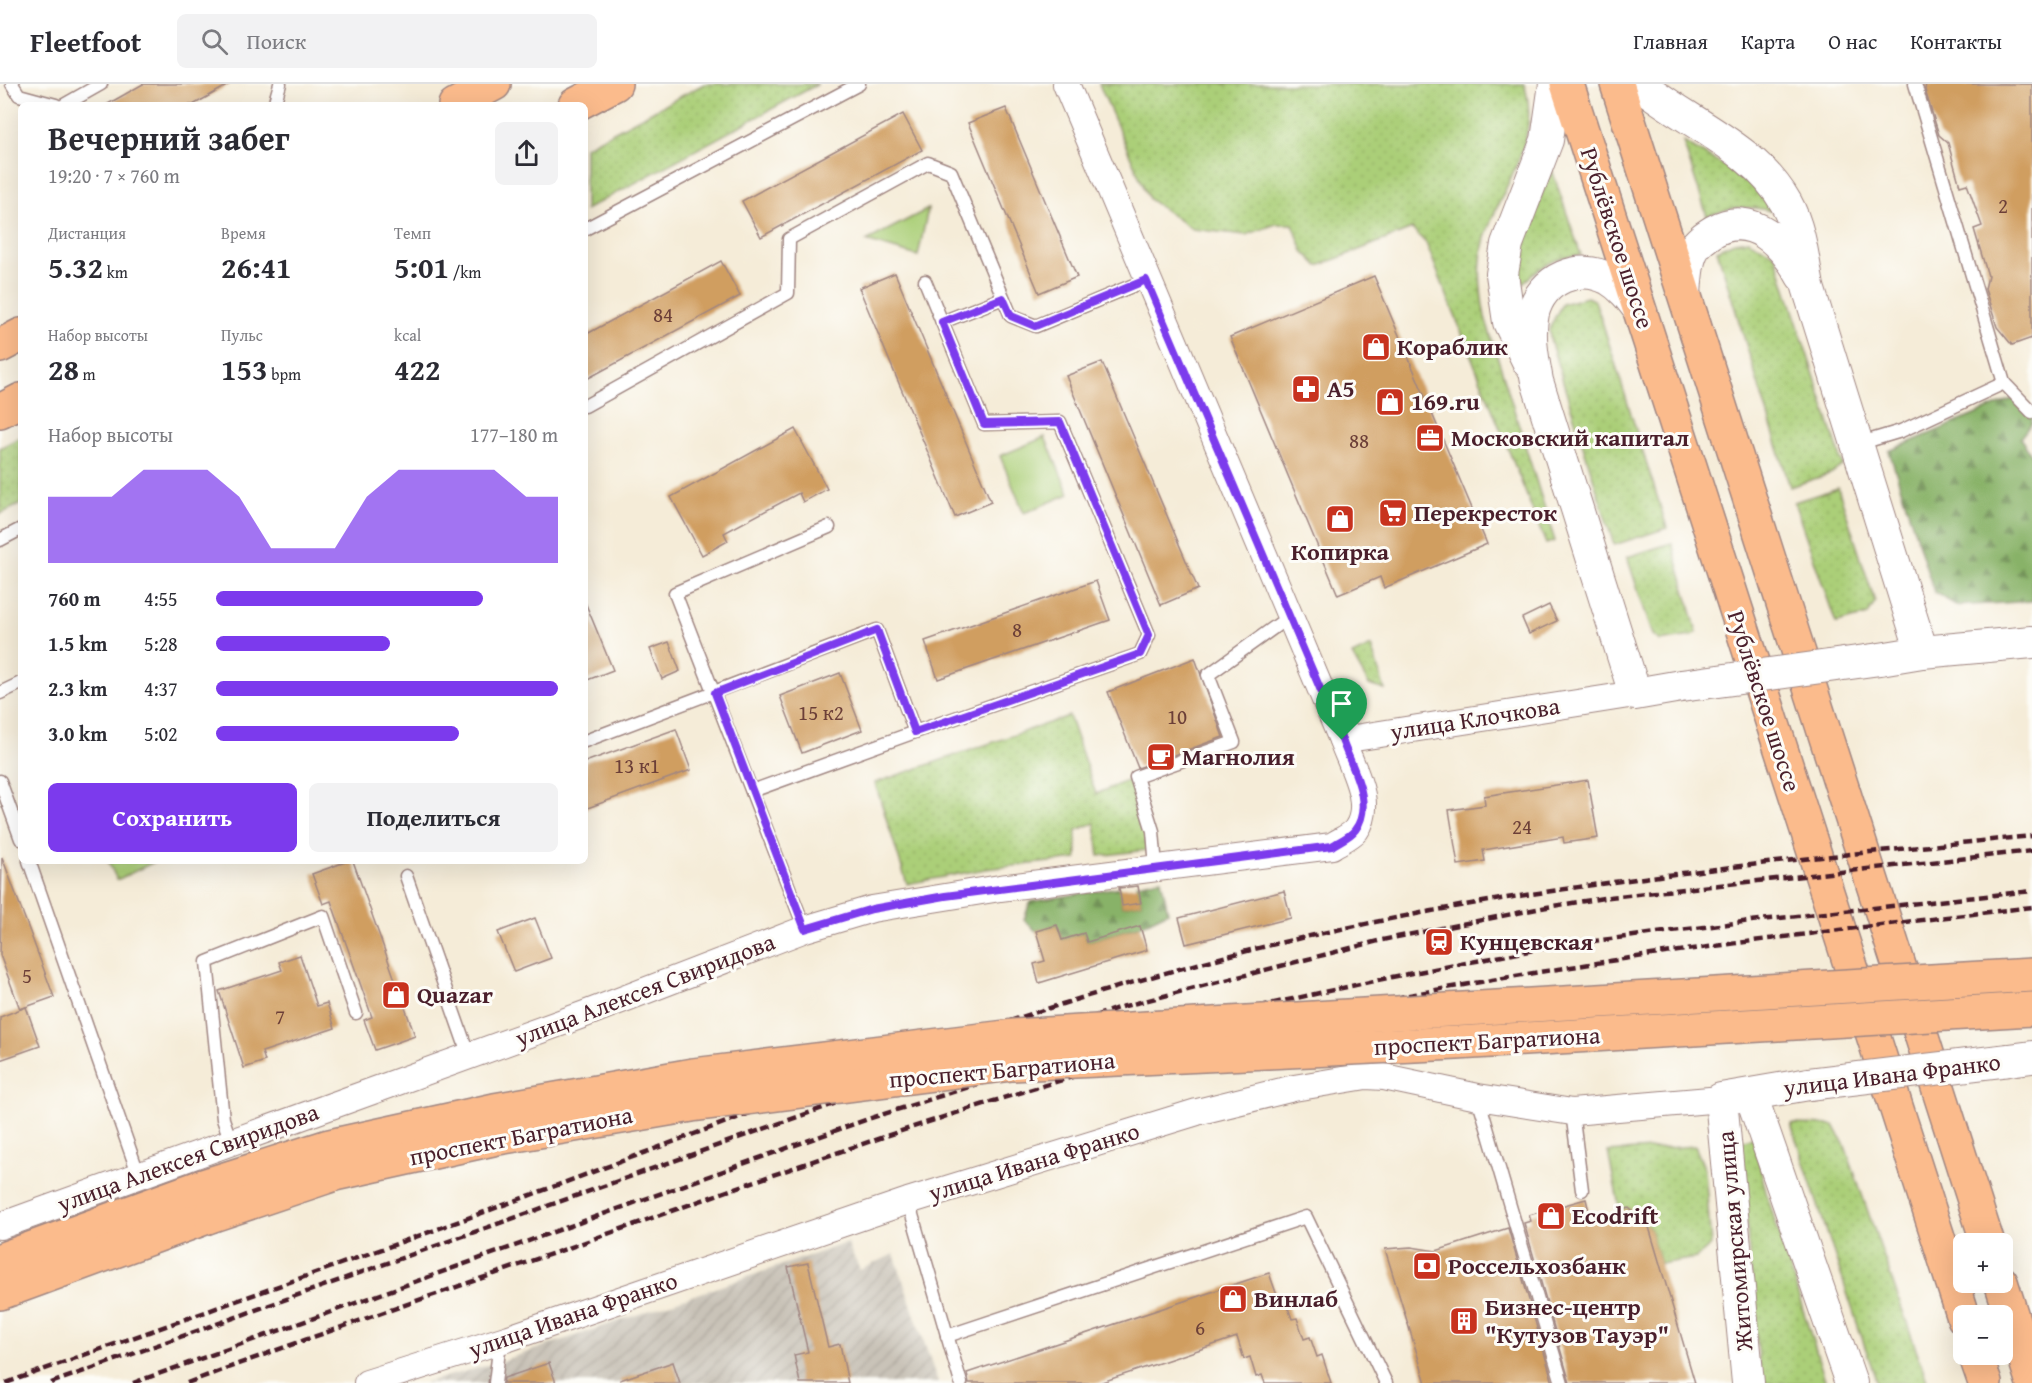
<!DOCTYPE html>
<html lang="ru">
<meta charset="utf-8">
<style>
:root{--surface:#fff;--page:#f2f2f3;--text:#2b2b33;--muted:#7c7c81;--line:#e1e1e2;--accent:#7c3aed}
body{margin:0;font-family:"Gentium Book Plus",serif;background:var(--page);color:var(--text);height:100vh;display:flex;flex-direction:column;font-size:22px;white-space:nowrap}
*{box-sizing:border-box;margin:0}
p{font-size:20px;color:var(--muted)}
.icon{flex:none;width:33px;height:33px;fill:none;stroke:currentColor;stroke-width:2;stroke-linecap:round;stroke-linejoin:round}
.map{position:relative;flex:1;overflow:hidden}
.details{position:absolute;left:18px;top:18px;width:570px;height:762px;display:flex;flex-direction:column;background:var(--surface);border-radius:9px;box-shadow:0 6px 24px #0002}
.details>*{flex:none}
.buttons{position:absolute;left:1953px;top:1149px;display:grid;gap:12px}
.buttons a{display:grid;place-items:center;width:60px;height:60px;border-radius:9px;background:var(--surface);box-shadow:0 6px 24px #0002;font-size:30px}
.pin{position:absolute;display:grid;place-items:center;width:51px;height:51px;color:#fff;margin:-62px -26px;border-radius:50% 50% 50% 0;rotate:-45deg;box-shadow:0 0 6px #0007}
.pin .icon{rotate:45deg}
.round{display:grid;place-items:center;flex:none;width:63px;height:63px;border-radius:9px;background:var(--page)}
.head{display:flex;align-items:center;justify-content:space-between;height:102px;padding:0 30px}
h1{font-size:33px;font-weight:700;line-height:45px}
.metrics{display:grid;grid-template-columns:repeat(3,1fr);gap:9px;height:102px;padding:6px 30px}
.metrics div{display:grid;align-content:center}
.metrics b{font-size:30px;font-weight:700}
.metrics small{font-size:16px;font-weight:400}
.metrics p{font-size:16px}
.chart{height:168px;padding:12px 30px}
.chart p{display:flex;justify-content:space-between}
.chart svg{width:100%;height:108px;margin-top:6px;fill:var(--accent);opacity:.7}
.button{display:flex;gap:12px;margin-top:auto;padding:12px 30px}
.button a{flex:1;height:69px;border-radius:9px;background:var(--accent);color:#fff;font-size:24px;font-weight:700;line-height:69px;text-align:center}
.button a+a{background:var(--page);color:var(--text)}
ul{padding:0 30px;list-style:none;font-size:20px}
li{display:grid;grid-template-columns:96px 72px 1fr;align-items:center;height:45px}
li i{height:15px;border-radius:8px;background:var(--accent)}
header{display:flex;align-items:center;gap:36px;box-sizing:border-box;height:84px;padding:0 30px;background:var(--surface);border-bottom:2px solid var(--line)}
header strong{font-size:28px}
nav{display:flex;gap:33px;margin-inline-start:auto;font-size:21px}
.search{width:420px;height:54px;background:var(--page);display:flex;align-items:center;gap:15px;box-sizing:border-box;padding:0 21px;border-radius:9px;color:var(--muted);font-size:22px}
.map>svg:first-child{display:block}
</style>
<header>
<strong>Fleetfoot</strong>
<div class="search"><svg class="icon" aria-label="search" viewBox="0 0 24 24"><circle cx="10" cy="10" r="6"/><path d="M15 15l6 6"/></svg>Поиск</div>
<nav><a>Главная</a><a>Карта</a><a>О нас</a><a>Контакты</a></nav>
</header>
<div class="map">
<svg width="2032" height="1299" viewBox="0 0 2032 1299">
<defs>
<pattern id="industrial-furrows" width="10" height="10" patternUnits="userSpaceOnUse" patternTransform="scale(1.5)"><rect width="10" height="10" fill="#c9c3b8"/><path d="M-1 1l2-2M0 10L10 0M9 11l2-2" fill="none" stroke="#aea79e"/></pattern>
<pattern id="grass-dots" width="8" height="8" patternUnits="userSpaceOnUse" patternTransform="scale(1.5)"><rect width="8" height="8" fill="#abcf78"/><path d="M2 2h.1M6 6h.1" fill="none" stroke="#95b168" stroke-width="1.8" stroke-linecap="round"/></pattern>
<pattern id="forest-firs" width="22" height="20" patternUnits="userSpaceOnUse" patternTransform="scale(1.5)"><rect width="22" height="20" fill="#88b268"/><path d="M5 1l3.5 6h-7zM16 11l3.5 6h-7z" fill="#719056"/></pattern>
</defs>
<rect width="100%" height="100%" fill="#fdfcf7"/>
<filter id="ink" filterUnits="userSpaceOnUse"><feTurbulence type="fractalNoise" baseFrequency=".0167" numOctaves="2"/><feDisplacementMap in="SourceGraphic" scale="12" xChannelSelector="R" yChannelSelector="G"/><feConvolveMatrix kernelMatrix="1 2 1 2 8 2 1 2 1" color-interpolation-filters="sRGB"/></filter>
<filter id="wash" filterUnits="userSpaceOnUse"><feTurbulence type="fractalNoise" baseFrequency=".008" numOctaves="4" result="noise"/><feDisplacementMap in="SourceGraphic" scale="24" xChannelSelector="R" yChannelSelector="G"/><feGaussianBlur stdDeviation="1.35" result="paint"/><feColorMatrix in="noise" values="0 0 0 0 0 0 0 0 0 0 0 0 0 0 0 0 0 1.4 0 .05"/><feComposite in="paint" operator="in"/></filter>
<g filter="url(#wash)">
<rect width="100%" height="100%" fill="#f5ecd8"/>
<path fill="url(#industrial-furrows)" d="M847 1159 860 1186 894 1170 938 1299H423L496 1279Z"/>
<g fill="url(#grass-dots)" stroke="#7a7752" stroke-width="1.5">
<path d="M704 0H818L585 126V63Z"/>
<path d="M1099 0H1524C1543 56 1500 104 1485 154 1478 179 1480 208 1485 233L1555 457 1546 460 1426 159 1412 145 1318 182 1303 167 1293 140H1276L1246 151 1192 145 1149 115Z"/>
<path d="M1683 58 1762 104 1772 121 1770 127C1748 120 1728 124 1707 132Z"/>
<path d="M1552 86 1581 171C1555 172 1538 184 1519 203 1507 178 1542 112 1552 86Z"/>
<path d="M1748 156 1775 170 1843 381 1832 389 1790 403 1717 166 1734 158Z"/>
<path d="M1587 213 1595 217 1600 231 1667 444 1614 461 1551 259 1549 245 1562 220Z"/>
<path d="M21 353V420L0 430V364Z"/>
<path d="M1838 404 1875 518 1868 531 1836 539 1794 418Z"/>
<path d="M1672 459 1697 548 1692 552 1660 557 1653 551 1627 473Z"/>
<path d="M1371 562 1385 606 1369 601 1352 571Z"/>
<path d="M1069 632 1096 710 1136 693 1154 765 1099 772 1095 739 1076 746 1077 775 985 785 907 800 875 699Z"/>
<path d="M1791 1040 1834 1041 1845 1062 1928 1299H1877Z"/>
<path d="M1753 1054 1766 1108 1826 1299H1761L1739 1057Z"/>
<path d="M1695 1062 1705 1086 1711 1161 1696 1174 1660 1180 1649 1143 1629 1124 1620 1127 1608 1068Z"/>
</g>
<g fill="url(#forest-firs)" stroke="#69684a" stroke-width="1.5">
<path d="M2017 313 2032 328V339L2020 354 2032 371V517L1957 522 1934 508 1889 367Z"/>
<path d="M1161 795 1168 828 1139 842 1087 858 1084 849 1062 856 1057 841 1036 847 1024 836 1030 818 1119 803 1122 822 1141 819 1137 800Z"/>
</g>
<g fill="#abcf78" stroke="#7a7752" stroke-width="1.5">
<path d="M928 125 918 172 866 157Z"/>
<path d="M1045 353 1069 410 1024 429 1000 372Z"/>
<path d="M108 777H156L117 796Z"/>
</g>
<g id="blocks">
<g fill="#d09e60">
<path d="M143 0H230L193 21H106Z"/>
<path d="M1926 0H2032V254L2012 261 1997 243 1985 205 1988 192 1974 145 1982 142 1967 100 1960 102 1948 59 1939 51 1925 6Z"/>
<path d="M1006 24 1077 193 1039 209 968 39Z"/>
<path d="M903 30 922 66 761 153 742 117Z"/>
<path d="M721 177 740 212 585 296V251Z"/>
<path d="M895 189 991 418 955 433 859 204Z"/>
<path d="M1374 192 1487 460 1384 504 1380 493 1338 511 1230 253Z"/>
<path d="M1102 278 1198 505 1161 521 1066 292Z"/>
<path d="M795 345 827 405 803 418 799 409 724 449 728 457 702 471 671 413Z"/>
<path d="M1096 497 1110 536 938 595 925 557Z"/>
<path d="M585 518 613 586 585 597Z"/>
<path d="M1549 521 1557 537 1529 550 1522 534Z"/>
<path d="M669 558 680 587 662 595 650 565Z"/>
<path d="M1195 574 1223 653 1138 684 1108 608Z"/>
<path d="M840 589 862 646 802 669 780 612Z"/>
<path d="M676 645 691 686 585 725V678Z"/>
<path d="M1588 696 1598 754 1564 759 1563 753 1483 766 1485 777 1458 781 1449 726 1485 721 1484 712Z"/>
<path d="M2 773 54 913 20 925 0 871Z"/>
<path d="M348 777H353L415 952 375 966 364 936 372 933 331 817 323 820 312 790Z"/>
<path d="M1138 802 1141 819 1122 822 1119 804Z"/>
<path d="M1284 807 1291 834 1186 860 1179 834Z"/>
<path d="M535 834 551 874 514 888 498 848Z"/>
<path d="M1057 841 1062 856 1084 849 1087 858 1140 842 1147 866 1039 899 1034 880 1045 877 1036 847Z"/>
<path d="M300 871 317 922 327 919 335 944 262 968 265 977 244 984 219 907 282 886 279 878Z"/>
<path d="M26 923 40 962 0 976V933Z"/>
<path d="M1586 1115 1591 1136 1629 1124 1649 1143 1695 1299H1570L1524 1139 1531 1137 1529 1131Z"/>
<path d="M1508 1144 1553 1299H1426L1385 1165 1411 1163 1436 1167Z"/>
<path d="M808 1179 828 1263 840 1260 848 1299H800L794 1271 808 1268 788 1183Z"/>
<path d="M1269 1189 1280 1220 1286 1218 1292 1235 1297 1234 1304 1255 1310 1253 1317 1273 1322 1271 1331 1299H1265L1262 1291 1256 1293 1250 1273 1244 1275 1237 1253 1099 1299H969L967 1289Z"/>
<path d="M673 1278 680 1299H621L620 1296Z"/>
<path d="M549 1279 556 1299H503L504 1294Z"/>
</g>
</g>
</g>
<g filter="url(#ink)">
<use href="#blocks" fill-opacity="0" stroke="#a08682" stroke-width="1.5"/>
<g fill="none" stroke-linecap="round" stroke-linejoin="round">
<g stroke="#a08682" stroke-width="15">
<g id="service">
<path d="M12 0 19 11 56 21"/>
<path d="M64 21 101 0"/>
<path d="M274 21 280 0"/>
<path d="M585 145 859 0"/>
<path d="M942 238 1003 214"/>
<path d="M2004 299 2032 328"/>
<path d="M585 322 788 209 789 155 928 79 951 88 1011 232 1036 242 1146 196"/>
<path d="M1858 360 1901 347 2004 299 1915 0"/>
<path d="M0 456 21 445"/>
<path d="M0 609 21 599"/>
<path d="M585 657 877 546 915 648 1140 570 1149 551 1060 338 984 340 925 197"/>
<path d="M0 697 21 755"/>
<path d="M752 707 915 648"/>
<path d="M29 777 139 1092"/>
<path d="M1156 783 1153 747 1136 693 1234 658 1208 591 1290 532"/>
<path d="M406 792 469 972"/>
<path d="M805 845 675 509 829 443"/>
<path d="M1478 1013 1562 1299"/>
<path d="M1572 1028 1582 1106"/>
<path d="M231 1058 223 1035 207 878 323 832 356 929"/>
<path d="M908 1117 961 1299"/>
<path d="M947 1252 1306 1133 1386 1299"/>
<path d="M495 1299 499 1266 506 1258"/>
</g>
</g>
<g stroke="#a08682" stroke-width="28">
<g id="minor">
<path d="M1066 0 1342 656 1635 610"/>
<path d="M0 1142 585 930 805 845 872 825 1000 804 1332 762C1339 757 1350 753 1356 746 1375 720 1351 682 1342 656"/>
<path d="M367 1299 509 1254 908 1117 1197 1028 1294 1004 1366 992 1384 993 1478 1013 1572 1028 1721 1015"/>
</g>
</g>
<g stroke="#a08682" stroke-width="34">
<g id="tertiary">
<path d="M1640 0C1687 39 1755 63 1786 119 1800 144 1803 175 1808 203L1922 568"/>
<path d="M1685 212C1686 197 1686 179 1693 166 1698 157 1706 152 1714 147 1752 125 1785 161 1802 192"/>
<path d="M1641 228C1632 216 1623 203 1609 195 1579 179 1542 194 1533 229 1528 251 1533 275 1537 297L1635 610 1681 602"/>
<path d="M1529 279 1509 238 1502 190 1507 160 1547 56 1555 0"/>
<path d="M1880 575 1922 568 2032 558"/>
<path d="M2009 976 2032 973"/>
<path d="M1751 1011 1851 1299"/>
<path d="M1748 1299 1721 1015 1809 1000"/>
</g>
</g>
<g stroke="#a08682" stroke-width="36">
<g id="primary">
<path d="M1567 0 1964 1234"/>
<path d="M1617 0 1988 1160"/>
<path d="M455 21 494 0"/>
<path d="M575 21 615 0"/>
<path d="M0 262 21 251"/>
<path d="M0 327 21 316"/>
<path d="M0 1176 200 1103"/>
<path d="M2001 1198 2032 1296"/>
<path d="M0 1209 210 1132"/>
<path d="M1975 1270 1985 1299"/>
</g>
</g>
<use href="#service" stroke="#fff" stroke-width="12"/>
<use href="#minor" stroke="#fff" stroke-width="26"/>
<use href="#tertiary" stroke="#fff" stroke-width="32"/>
<use href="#primary" stroke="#fbbb8c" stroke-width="33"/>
<g stroke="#4a1f2b" stroke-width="4.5" stroke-dasharray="9 4.5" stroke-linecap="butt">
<path d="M6 1299C195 1231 386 1165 574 1095 802 1010 1031 920 1267 862 1518 801 1776 777 2032 752"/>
<path d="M51 1299 859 1011 1121 923 1382 856 1547 823 1610 813 2032 767"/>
<path d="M133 1299 868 1035 1076 969 1265 921 1392 893 1555 862 1751 837 2032 807"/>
<path d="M187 1299C328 1246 471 1199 613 1148 830 1070 1048 992 1272 940 1523 882 1778 853 2032 823"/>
</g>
<g stroke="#a08682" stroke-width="34" stroke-linecap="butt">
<g id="tertiary-bridge">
<path d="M1681 602 1880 575"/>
<path d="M1809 1000 2009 976"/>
</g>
</g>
<g stroke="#a08682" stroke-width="36" stroke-linecap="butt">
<g id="primary-bridge">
<path d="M200 1103 329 1062 494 1026 693 991 1014 952 2032 891"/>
<path d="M210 1132 335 1090 498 1054 692 1021 1012 980 1457 959 2032 925"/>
</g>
</g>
<use href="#tertiary-bridge" stroke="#fff" stroke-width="32"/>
<use href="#primary-bridge" stroke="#fbbb8c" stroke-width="33"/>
</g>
</g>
<g fill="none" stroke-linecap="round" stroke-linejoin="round" filter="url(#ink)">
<g stroke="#fff" stroke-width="12">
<path id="route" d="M1146 196 1342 656C1351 682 1375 720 1355 746 1350 753 1339 757 1332 762L945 812 872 825 805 845 715 609 877 546 915 648 1140 570 1149 551 1060 338 984 340 942 238 1003 214 1011 232 1035 242Z"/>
</g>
<use href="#route" stroke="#7c3aed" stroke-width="8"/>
</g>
<defs>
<g id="shop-square" transform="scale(1.5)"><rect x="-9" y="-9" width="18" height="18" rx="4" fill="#c8321e" stroke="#fdfcf7"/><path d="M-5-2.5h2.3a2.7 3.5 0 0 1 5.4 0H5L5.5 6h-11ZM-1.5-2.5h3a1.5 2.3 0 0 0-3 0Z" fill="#fff"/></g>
<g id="pharmacy-square" transform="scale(1.5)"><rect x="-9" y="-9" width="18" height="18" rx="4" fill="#c8321e" stroke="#fdfcf7"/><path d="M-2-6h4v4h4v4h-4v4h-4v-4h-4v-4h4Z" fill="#fff"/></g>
<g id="office-square" transform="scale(1.5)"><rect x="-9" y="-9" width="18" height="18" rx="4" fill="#c8321e" stroke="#fdfcf7"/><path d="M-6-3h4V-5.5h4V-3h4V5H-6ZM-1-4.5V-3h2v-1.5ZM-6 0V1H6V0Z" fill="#fff"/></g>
<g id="supermarket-square" transform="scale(1.5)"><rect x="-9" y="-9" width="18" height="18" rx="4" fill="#c8321e" stroke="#fdfcf7"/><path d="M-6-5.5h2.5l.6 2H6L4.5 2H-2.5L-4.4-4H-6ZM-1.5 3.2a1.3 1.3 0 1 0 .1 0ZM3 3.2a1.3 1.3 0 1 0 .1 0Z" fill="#fff"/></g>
<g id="cafe-square" transform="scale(1.5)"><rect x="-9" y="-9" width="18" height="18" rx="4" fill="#c8321e" stroke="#fdfcf7"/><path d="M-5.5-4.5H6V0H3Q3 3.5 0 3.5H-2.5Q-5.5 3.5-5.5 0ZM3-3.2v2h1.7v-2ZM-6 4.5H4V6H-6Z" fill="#fff"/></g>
<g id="station-square" transform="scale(1.5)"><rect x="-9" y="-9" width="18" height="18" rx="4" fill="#c8321e" stroke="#fdfcf7"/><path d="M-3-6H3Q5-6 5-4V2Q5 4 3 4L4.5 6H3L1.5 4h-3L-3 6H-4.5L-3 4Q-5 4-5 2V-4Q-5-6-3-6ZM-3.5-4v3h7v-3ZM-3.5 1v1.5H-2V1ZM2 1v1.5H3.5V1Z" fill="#fff"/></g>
<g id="bank-square" transform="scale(1.5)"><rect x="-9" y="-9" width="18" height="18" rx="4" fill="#c8321e" stroke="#fdfcf7"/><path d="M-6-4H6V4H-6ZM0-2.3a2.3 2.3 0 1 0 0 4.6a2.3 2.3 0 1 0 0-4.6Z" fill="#fff"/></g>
<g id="building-square" transform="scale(1.5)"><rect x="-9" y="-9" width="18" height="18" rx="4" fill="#c8321e" stroke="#fdfcf7"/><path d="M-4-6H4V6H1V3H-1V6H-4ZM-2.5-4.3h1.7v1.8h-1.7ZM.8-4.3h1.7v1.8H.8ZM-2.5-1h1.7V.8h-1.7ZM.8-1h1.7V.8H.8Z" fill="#fff"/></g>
</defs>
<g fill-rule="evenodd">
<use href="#shop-square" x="1376" y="263"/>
<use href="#pharmacy-square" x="1306" y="305"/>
<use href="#shop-square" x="1390" y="318"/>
<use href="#office-square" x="1430" y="354"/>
<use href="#supermarket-square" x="1393" y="429"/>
<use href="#shop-square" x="1340" y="435"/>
<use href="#cafe-square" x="1161" y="673"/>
<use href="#station-square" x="1439" y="858"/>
<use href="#shop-square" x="396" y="911"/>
<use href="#shop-square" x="1551" y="1132"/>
<use href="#bank-square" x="1427" y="1182"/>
<use href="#shop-square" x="1233" y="1215"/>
<use href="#building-square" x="1464" y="1237"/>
</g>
<g text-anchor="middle" stroke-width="6" stroke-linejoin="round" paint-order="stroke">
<g font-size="21" fill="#6c3f38">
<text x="2003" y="129">2</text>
<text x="663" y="238">84</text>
<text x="1359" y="364">88</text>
<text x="1017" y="553">8</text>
<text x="821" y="636">15 к2</text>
<text x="1177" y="640">10</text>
<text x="637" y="689">13 к1</text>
<text x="1522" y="750">24</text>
<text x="27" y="899">5</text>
<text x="280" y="940">7</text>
<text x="1200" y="1251">6</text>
</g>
<g font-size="24" fill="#4a1f2b" stroke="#fdfcf7">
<text transform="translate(1617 154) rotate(72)" y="8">Рублёвское шоссе</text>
<text transform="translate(1764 617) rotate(72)" y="8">Рублёвское шоссе</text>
<text transform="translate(1475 635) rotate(-9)" y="8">улица Клочкова</text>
<text transform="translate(645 906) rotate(-21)" y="8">улица Алексея Свиридова</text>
<text transform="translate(1487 957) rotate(-3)" y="8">проспект Багратиона</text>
<text transform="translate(1002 986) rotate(-5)" y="8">проспект Багратиона</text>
<text transform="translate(1892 991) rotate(-7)" y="8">улица Ивана Франко</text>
<text transform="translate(521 1052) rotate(-11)" y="8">проспект Багратиона</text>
<text transform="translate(188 1074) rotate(-20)" y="8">улица Алексея Свиридова</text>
<text transform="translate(1034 1078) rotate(-17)" y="8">улица Ивана Франко</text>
<text transform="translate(1735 1157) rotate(-95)" y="8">Житомирская улица</text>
<text transform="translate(573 1231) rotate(-19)" y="8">улица Ивана Франко</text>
</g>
<g font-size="24" font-weight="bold" fill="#4a1f2b" stroke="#fdfcf7" text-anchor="start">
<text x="1397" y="271">Кораблик</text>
<text x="1327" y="313">А5</text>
<text x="1411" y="326">169.ru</text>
<text x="1451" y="362">Московский капитал</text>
<text x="1414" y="437">Перекресток</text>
<text x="1340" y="476" text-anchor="middle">Копирка</text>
<text x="1182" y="681">Магнолия</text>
<text x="1460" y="866">Кунцевская</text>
<text x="417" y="919">Quazar</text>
<text x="1572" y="1140">Ecodrift</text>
<text x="1448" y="1190">Россельхозбанк</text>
<text x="1254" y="1223">Винлаб</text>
<text x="1485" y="1231">Бизнес-центр<tspan x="1485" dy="28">"Кутузов Тауэр"</tspan></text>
</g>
</g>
</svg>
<div class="buttons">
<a>+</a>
<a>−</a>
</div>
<div class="pin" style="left:1342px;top:656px;background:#1e9e55"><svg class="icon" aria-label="arrive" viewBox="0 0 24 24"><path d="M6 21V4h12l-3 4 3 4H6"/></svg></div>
<section class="details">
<div class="head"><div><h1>Вечерний забег</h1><p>19:20 · 7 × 760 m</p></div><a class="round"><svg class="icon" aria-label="share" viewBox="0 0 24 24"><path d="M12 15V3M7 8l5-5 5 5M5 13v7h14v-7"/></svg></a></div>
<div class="metrics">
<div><p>Дистанция</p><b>5.32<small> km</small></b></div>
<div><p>Время</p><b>26:41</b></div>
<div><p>Темп</p><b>5:01<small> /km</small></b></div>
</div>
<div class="metrics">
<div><p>Набор высоты</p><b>28<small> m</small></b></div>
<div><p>Пульс</p><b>153<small> bpm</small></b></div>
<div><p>kcal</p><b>422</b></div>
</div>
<div class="chart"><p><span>Набор высоты</span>177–180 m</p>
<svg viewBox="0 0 160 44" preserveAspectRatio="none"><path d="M0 44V17L10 17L20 17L30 6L40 6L50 6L60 17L70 38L80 38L90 38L100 17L110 6L120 6L130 6L140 6L150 17L160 17V44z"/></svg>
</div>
<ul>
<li><b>760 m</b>4:55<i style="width:78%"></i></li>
<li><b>1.5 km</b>5:28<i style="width:51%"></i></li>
<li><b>2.3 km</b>4:37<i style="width:100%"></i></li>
<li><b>3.0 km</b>5:02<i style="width:71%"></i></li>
</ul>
<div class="button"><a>Сохранить</a><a>Поделиться</a></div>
</section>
</div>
